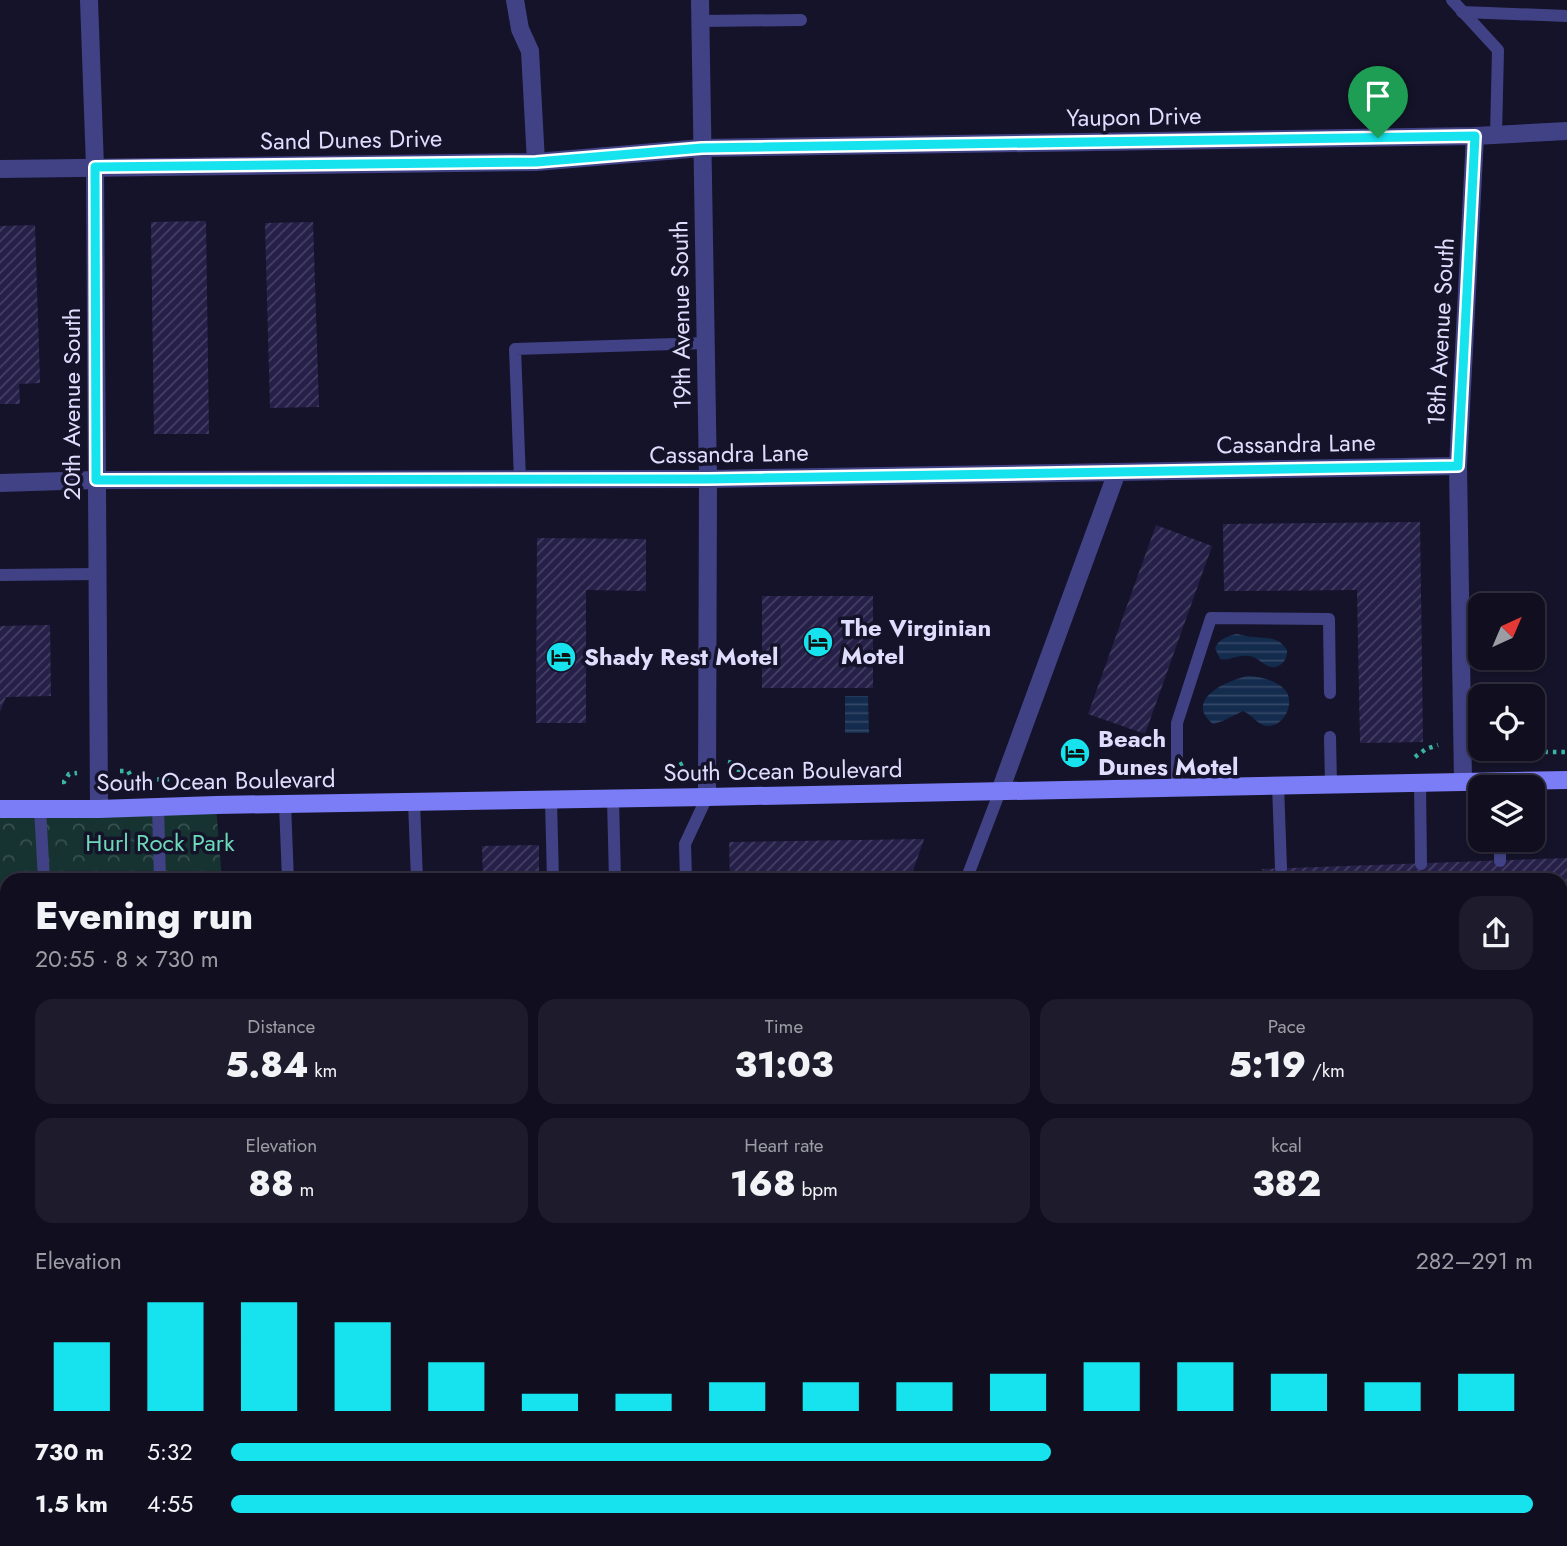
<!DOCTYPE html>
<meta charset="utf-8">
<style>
:root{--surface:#100e1f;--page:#1e1c2c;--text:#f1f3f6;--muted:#9c9ca4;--line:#302e3d;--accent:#17e3ef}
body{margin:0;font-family:Jost,sans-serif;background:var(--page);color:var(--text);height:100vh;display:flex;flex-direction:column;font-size:26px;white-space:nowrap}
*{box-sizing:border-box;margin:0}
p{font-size:23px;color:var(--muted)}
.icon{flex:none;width:38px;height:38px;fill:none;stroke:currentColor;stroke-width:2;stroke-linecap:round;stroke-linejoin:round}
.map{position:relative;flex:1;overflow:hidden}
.drawer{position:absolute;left:0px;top:873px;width:1568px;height:674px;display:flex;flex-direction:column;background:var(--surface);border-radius:21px 21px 0 0;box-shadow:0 2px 5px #0004,0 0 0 2px var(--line)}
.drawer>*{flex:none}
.needle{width:46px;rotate:44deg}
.tools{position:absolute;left:1468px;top:593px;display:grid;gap:14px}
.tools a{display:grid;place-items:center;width:77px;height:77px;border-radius:14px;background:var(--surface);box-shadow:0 2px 5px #0004,0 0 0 2px var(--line);font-size:35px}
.pin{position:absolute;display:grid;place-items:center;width:60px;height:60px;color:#fff;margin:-72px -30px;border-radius:50% 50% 50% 0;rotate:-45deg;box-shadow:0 0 7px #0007}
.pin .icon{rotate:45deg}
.round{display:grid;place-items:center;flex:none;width:74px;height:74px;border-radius:21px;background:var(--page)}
.overview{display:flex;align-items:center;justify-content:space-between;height:119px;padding:0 35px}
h1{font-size:38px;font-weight:800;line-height:52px}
.figures{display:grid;grid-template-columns:repeat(3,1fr);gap:10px;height:119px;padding:7px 35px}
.figures div{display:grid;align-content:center;border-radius:18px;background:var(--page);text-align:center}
.figures b{font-size:35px;font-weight:800}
.figures small{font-size:19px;font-weight:400}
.figures p{font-size:19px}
.chart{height:196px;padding:14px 35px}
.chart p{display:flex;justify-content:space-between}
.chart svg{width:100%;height:126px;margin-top:7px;stroke:var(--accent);stroke-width:6}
ul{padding:0 35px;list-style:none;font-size:23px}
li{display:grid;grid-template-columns:112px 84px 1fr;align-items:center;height:52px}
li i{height:18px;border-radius:9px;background:var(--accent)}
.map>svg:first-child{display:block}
</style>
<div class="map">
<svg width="1567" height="1546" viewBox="0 0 1567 1546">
<defs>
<pattern id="park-crowns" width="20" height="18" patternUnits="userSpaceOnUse" patternTransform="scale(1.75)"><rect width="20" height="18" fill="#163331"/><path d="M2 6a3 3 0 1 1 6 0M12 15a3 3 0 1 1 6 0" fill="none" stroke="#375050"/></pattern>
<pattern id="water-rules" width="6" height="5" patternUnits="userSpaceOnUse" patternTransform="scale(1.75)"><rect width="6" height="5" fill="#132b4d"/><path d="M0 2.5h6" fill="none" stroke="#354968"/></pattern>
<pattern id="building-hatch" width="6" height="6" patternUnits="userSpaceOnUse" patternTransform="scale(1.75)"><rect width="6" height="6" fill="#262049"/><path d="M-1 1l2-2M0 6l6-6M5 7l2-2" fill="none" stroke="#454064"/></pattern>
</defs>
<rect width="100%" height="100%" fill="#151329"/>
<path fill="url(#park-crowns)" d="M216 805 222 880H7V1315L0 1316V809Z"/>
<g fill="url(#water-rules)">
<path d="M1237 634C1243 635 1249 637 1255 637 1269 639 1278 636 1287 650 1287 656 1286 661 1280 665 1268 673 1260 657 1249 656 1238 654 1230 661 1220 659L1215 648C1219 639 1227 636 1237 634Z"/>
<path d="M1248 676C1261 677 1276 680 1285 690 1296 702 1284 728 1266 726 1257 724 1251 714 1243 711L1223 721 1213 724C1183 700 1227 680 1248 676Z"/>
<path d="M845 696H868L869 733H845Z"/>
<path d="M0 1473H7V1540H1561V1484H1567V1546H0Z"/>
</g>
<g fill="url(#building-hatch)">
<path d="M206 221 209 434H154L151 222Z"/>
<path d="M313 222 319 407 270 408 265 223Z"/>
<path d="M35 225 40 383 19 384 20 404H0V226Z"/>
<path d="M1420 522 1423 742 1360 743 1357 590 1224 591 1223 524Z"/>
<path d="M1156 525 1212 546 1145 734 1088 714Z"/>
<path d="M537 538 646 539V591L586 590V723H536Z"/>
<rect x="762" y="596" width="111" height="92"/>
<path d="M50 625 51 696 6 697 0 712V626Z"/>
<path d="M924 839 912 874V880H730L729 842Z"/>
<path d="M539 845V880H483L482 846Z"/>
<path d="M1567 858V1195H1561V880H1263L1262 869Z"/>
</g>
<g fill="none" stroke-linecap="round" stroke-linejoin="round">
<g stroke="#39b4a7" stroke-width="4.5" stroke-dasharray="3.5 5" stroke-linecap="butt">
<path d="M1502 749 1548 752H1567"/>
<path d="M1415 757 1426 749 1438 745"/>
<path d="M728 762 739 764V772"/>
<path d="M120 771H128L133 780 176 779"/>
<path d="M664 771 670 770 685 762"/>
<path d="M62 782H64L69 774 77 773"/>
<path d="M0 1316 7 1315"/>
<path d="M1561 1333H1567"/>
<path d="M1561 1456H1567"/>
<path d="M0 1457H7"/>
</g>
<g stroke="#414285" stroke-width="12">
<path d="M1452 0 1498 50 1496 135"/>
<path d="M1462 12 1567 16"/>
<path d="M700 21 801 20"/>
<path d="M520 480 515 349 706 343"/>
<path d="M0 575 97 574"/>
<path d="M1330 737 1331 784"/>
<path d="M1420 783 1421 864"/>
<path d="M1278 785 1281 868"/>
<path d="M1177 788V723L1211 618 1329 619 1330 693"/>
<path d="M613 799 615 880"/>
<path d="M551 800 553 880"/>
<path d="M414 802 417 880"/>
<path d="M285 804 288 880"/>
<path d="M158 806 160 880"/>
<path d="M40 808 44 880"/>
<path d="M1500 840V861"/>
<path d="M686 880 685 844 707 797"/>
<path d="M966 880 1000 791"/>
</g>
<g stroke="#414285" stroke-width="18">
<path d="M89 0 95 167 99 809"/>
<path d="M515 0 520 29 530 51 536 162"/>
<path d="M700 0 708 479 707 797"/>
<path d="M0 169 536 162 702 148 1475 136 1567 131"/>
<path d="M0 483 96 480 708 479 1458 466"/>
<path d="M1463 782 1458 466 1475 136"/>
<path d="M1000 791 1117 472"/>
</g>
<path stroke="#7b7df6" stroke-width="18" d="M0 809H99L216 805 707 797 1567 780"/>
</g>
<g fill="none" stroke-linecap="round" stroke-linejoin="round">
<g stroke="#fff" stroke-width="14">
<path id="route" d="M1475 136 1458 466 708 479 96 480 95 167 536 162 702 148Z"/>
</g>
<use href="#route" stroke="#17e3ef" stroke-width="9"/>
</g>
<defs>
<g id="hotel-disc" transform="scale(1.575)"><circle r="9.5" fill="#17e3ef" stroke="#151329"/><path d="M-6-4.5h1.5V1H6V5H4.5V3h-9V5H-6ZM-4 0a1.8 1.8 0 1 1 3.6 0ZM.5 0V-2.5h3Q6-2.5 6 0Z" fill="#111"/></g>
</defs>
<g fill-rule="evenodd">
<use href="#hotel-disc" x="818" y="642"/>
<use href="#hotel-disc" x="561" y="657"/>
<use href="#hotel-disc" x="1075" y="753"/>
</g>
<g text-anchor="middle" stroke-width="7" stroke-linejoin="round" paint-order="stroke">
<g font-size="24" fill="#dfddfd" stroke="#151329">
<text transform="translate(1134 117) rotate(-1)" y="8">Yaupon Drive</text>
<text transform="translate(351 140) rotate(-1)" y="8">Sand Dunes Drive</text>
<text transform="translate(681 315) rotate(-91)" y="8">19th Avenue South</text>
<text transform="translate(1441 332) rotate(-87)" y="8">18th Avenue South</text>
<text transform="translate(72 404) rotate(-90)" y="8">20th Avenue South</text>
<text transform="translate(1296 444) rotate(-1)" y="8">Cassandra Lane</text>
<text transform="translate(729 454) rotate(-1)" y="8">Cassandra Lane</text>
<text transform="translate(783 771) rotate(-1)" y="8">South Ocean Boulevard</text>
<text transform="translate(216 781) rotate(-1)" y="8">South Ocean Boulevard</text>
</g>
<g font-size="24" font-weight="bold" fill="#dfddfd" stroke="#151329" text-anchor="start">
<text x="841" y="636">The Virginian<tspan x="841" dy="28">Motel</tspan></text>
<text x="584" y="665">Shady Rest Motel</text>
<text x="1098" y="747">Beach<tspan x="1098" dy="28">Dunes Motel</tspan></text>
</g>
<g font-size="24" fill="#6dd9b9" stroke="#151329">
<text x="160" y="851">Hurl Rock Park</text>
</g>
</g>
</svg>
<div class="tools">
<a><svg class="needle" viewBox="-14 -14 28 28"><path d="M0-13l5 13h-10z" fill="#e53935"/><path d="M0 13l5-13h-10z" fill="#9c9ca4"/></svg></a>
<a><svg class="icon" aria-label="locate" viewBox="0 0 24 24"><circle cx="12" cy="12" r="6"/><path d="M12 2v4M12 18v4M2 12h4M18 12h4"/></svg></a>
<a><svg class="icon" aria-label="layers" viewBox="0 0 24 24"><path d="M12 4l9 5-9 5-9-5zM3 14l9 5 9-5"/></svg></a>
</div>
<div class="pin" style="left:1378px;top:138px;background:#1e9e55"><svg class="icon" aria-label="arrive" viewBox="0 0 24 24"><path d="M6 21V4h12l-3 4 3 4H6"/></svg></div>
<section class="drawer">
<div class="overview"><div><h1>Evening run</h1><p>20:55 · 8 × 730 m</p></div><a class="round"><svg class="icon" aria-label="share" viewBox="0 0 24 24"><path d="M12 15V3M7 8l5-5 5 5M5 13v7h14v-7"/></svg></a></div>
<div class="figures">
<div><p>Distance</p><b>5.84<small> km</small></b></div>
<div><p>Time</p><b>31:03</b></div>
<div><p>Pace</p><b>5:19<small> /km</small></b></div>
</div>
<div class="figures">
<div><p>Elevation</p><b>88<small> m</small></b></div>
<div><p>Heart rate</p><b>168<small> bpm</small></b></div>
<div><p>kcal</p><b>382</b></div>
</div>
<div class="chart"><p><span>Elevation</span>282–291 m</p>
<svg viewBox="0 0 160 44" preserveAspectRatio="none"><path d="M5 44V20M15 44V6M25 44V6M35 44V13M45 44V27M55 44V38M65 44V38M75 44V34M85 44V34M95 44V34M105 44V31M115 44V27M125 44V27M135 44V31M145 44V34M155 44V31"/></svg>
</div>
<ul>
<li><b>730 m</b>5:32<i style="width:63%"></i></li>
<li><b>1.5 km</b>4:55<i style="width:100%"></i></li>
</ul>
</section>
</div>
